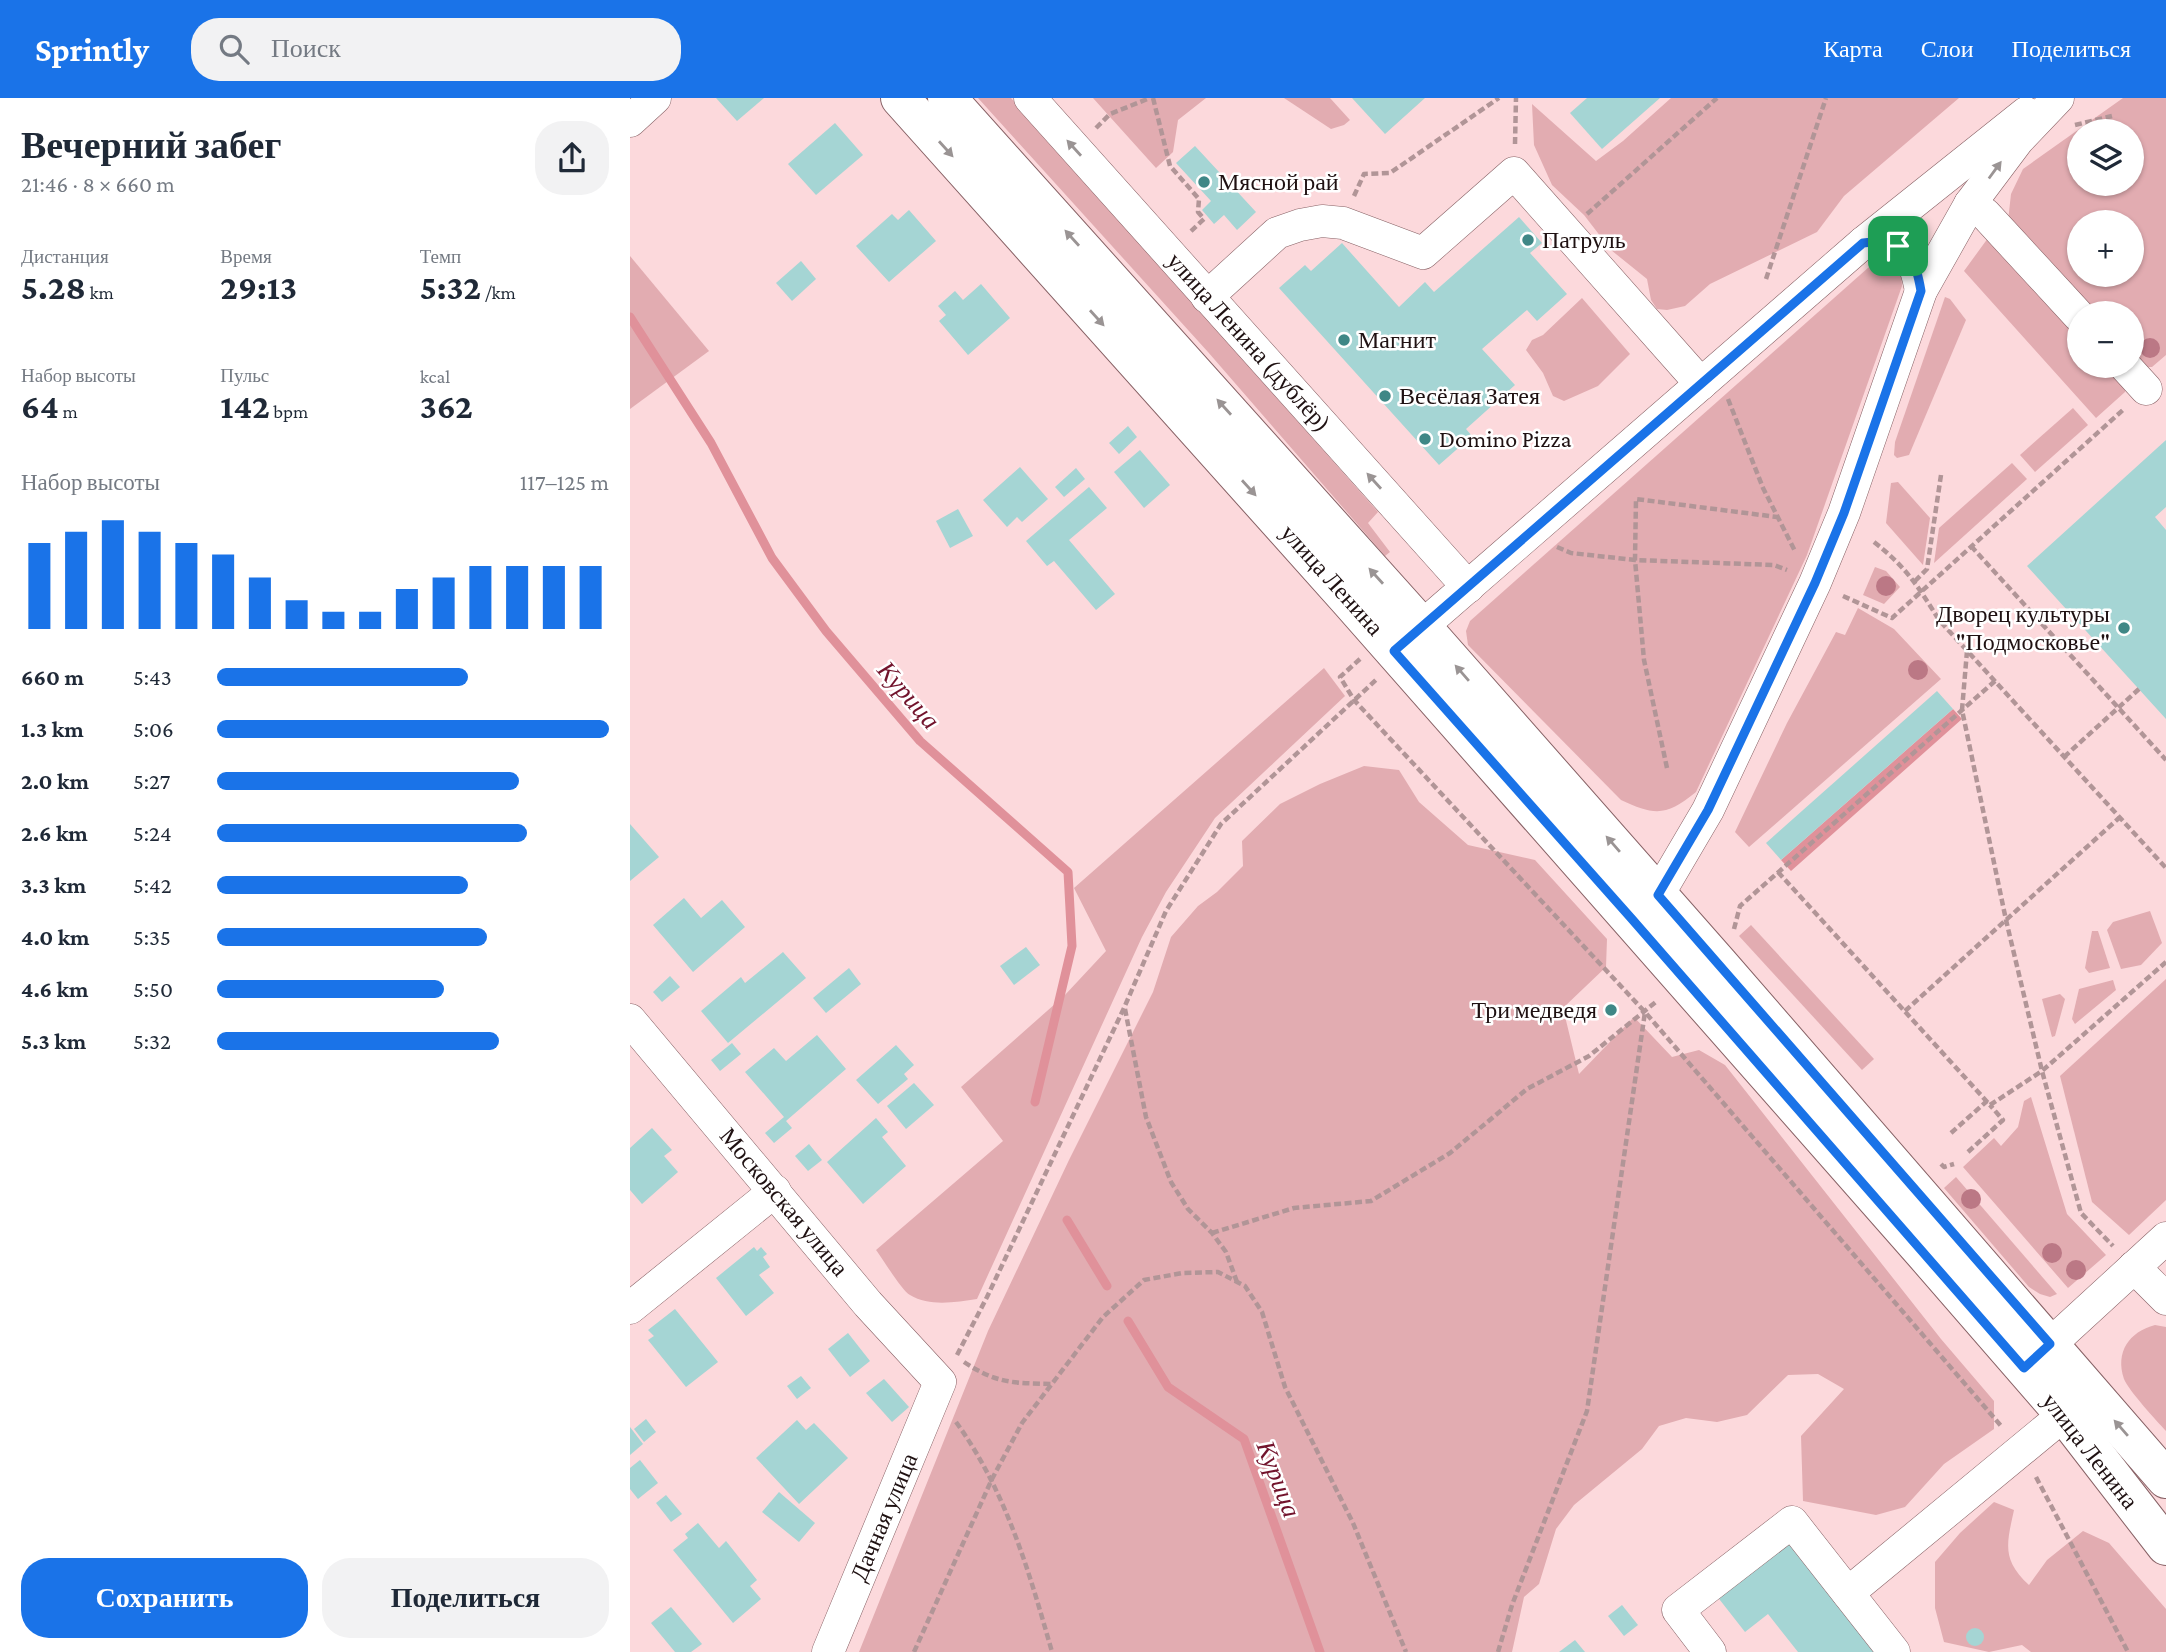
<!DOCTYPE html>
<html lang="ru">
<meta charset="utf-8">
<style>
:root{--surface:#fff;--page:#f2f2f3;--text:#1f2937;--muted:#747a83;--accent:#1a73e8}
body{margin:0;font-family:"Crimson Pro",serif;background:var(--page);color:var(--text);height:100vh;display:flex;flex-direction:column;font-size:26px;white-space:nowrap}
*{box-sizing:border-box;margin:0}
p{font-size:23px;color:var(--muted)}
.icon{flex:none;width:38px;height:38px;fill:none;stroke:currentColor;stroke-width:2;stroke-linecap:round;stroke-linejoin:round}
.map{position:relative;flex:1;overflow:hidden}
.details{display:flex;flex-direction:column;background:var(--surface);width:630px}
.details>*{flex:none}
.tools{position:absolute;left:1437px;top:21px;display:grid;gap:14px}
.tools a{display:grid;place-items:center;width:77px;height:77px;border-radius:50%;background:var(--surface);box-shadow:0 2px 5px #0004;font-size:35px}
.pin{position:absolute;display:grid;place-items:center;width:60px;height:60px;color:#fff;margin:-30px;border-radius:14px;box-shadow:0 4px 10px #0006}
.round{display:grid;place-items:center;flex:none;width:74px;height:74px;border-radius:28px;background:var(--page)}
.summary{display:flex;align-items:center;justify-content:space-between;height:119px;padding:0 21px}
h1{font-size:38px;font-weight:700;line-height:52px}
.figures{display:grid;grid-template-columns:repeat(3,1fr);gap:10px;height:119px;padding:7px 21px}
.figures div{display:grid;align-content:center}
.figures b{font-size:35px;font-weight:700}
.figures small{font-size:19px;font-weight:400}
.figures p{font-size:19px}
.chart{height:196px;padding:14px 21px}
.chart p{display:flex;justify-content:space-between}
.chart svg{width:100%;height:126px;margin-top:7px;stroke:var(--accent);stroke-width:6}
.cta{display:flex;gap:14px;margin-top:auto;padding:14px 21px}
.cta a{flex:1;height:80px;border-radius:28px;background:var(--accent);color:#fff;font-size:28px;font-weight:700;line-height:80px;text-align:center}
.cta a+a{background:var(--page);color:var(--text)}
ul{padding:0 21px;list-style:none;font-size:23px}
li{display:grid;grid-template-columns:112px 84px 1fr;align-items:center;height:52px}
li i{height:18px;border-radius:9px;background:var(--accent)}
header{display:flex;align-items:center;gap:42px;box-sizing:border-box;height:98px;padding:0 35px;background:var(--accent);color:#fff}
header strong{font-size:33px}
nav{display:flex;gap:38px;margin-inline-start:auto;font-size:24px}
.search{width:490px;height:63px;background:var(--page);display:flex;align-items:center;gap:18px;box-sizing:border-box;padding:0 24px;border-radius:28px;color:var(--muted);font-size:26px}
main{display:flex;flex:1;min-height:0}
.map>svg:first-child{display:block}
</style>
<header>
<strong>Sprintly</strong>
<div class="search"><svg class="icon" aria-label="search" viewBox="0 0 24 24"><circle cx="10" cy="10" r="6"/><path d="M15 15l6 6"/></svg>Поиск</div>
<nav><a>Карта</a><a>Слои</a><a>Поделиться</a></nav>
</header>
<main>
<section class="details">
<div class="summary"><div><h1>Вечерний забег</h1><p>21:46 · 8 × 660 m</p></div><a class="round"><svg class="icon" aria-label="share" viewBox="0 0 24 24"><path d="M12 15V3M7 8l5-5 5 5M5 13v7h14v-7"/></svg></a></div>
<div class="figures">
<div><p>Дистанция</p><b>5.28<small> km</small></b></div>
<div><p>Время</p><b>29:13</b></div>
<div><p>Темп</p><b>5:32<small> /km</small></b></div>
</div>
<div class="figures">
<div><p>Набор высоты</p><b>64<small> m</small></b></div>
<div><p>Пульс</p><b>142<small> bpm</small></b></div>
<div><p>kcal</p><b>362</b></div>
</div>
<div class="chart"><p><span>Набор высоты</span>117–125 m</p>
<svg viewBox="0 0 160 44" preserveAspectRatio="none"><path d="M5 44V14M15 44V10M25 44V6M35 44V10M45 44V14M55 44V18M65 44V26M75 44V34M85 44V38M95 44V38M105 44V30M115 44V26M125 44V22M135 44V22M145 44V22M155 44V22"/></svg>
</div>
<ul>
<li><b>660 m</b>5:43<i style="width:64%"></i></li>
<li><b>1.3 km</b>5:06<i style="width:100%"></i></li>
<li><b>2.0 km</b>5:27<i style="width:77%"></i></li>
<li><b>2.6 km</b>5:24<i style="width:79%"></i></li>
<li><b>3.3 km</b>5:42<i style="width:64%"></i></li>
<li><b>4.0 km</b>5:35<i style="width:69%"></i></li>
<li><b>4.6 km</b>5:50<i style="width:58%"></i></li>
<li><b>5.3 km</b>5:32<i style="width:72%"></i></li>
</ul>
<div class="cta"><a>Сохранить</a><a>Поделиться</a></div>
</section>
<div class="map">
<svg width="1536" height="1554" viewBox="0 0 1536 1554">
<rect width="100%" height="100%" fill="#fcd9dc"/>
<g fill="#e2acb1" fill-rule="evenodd">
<path d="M348 0H381L748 414 738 425 760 454 755 458 578 254Z"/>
<path d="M463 0H576L548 22 543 54 526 70Z"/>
<path d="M654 0H700L720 22 714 27 701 31Z"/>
<path d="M1041 0H1329L1214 98 1187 134 1080 186 1055 208 1037 212 1027 211 1021 202 1017 181 981 152 954 117 922 87 904 47 902 6 966 63 993 43Z"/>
<path d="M1493 0H1536V257L1522 269H1511L1502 258V215H1463L1378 123 1381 96 1393 71ZM1449 33H1502V86H1449ZM1449 124H1502V177H1449Z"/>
<path d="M1358 140 1449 229V268H1485L1496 280 1495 294 1466 320 1334 173Z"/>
<path d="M0 158 79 253 0 311Z"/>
<path d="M1248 161H1258L1271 171 1272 188 1177 457 1066 694C1037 718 1025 718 991 702L838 547 836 533 840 523Z"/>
<path d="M1315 199 1320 201 1336 222 1279 357 1267 360 1264 357 1265 344Z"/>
<path d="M952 200 1000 256 968 288 934 303 923 298 913 275 896 252 902 242 913 237Z"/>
<path d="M1443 310 1458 327 1405 374 1390 357Z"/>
<path d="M1382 365 1397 381 1304 465 1309 430Z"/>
<path d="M1268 384 1300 420 1293 467 1256 425 1261 385Z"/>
<path d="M1245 469 1256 473 1270 489 1254 506 1233 497Z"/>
<path d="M1228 510 1264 531 1311 581 1119 749 1105 734 1157 625 1206 534 1215 537Z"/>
<path d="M694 570 715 598 585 720 536 794 512 839 347 1201C326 1204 300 1209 280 1197 272 1193 253 1161 246 1152L373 1043 331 989 434 898 476 853 444 790Z"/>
<path d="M734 668 769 672 789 704 838 747 905 762 977 841 976 869 933 910 949 976 1004 919 1042 959 1069 952 1095 967 1311 1241 1364 1303V1331L1314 1366 1275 1409 1246 1417 1173 1403 1171 1338 1214 1291 1188 1276 1158 1277 1117 1317 1087 1324 1056 1320 1029 1328 1012 1351 944 1407 926 1431 909 1486 894 1499 882 1554H229L358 1233 439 1062 523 894 541 839 568 808 587 794 613 768 612 743 650 706 690 686Z"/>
<path d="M1520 813 1532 845 1511 867 1491 871 1477 832 1483 824Z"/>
<path d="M1121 827 1244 961 1232 972 1109 838Z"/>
<path d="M1462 833H1468L1480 870 1459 875 1455 870Z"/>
<path d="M1536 881V1102L1499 1137 1462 1104 1430 978Z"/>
<path d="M1483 882 1486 892 1445 926 1442 921 1449 891Z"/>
<path d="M1430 896 1435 901 1425 938 1422 939 1412 901Z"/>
<path d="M1401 999 1437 1116 1476 1157 1438 1190 1333 1069 1364 1040 1371 1048 1388 1029 1394 1003Z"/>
<path d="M1326 1079 1427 1196 1420 1199 1410 1196 1399 1189 1314 1090Z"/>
<path d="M1525 1227 1536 1229V1333C1526 1322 1499 1293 1494 1281 1485 1254 1499 1234 1525 1227Z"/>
<path d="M1364 1404 1384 1412C1377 1445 1371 1461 1399 1487L1417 1462 1453 1433 1479 1445 1536 1511V1554H1401L1392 1547 1359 1554 1314 1544 1305 1510V1464L1330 1435Z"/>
</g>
<path fill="#e0919a" d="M1323 611 1332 621 1161 773 1151 762Z"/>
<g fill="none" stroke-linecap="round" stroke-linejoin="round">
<g stroke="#e0919a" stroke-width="9">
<path d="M0 219 81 345 142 460 196 533 290 643 438 774 442 848 405 1004"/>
<path d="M437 1122 477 1188"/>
<path d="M498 1223 538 1289 614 1341 690 1554"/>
</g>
</g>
<g fill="#a5d5d4">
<path d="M86 0H134L107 23Z"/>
<path d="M722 0H795L755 36Z"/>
<path d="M957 0H1030L972 51 940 15Z"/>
<path d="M205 25 233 57 186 97 158 66Z"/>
<path d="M565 48 626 114 607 132 594 117 584 126 572 112 581 103 546 65Z"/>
<path d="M279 112 306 143 259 184 226 148 262 116 268 122Z"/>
<path d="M889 119 912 145 900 155 937 196 907 223 897 212 852 251 885 287 836 331 842 338 809 367 649 190 675 167 681 173 712 145 769 209 795 184 804 194Z"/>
<path d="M171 163 186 181 162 203 146 185Z"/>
<path d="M351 186 380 220 338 257 309 223 316 217 308 208 325 193 333 202Z"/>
<path d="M498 328 507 339 489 356 479 345Z"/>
<path d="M1536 342V409L1525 419 1536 432V621L1397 468Z"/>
<path d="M510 352 540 387 514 410 484 374Z"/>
<path d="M390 369 418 401 392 424 387 419 377 429 353 402Z"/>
<path d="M446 370 455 381 434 399 425 389Z"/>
<path d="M459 389 477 410 439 442 485 496 466 512 424 463 417 468 396 443Z"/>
<path d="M328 411 343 438 320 450 306 423Z"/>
<path d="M1307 593 1323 611 1151 762 1136 745Z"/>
<path d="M0 726 29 759 0 783Z"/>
<path d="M54 800 71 820 92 802 115 829 63 874 23 827Z"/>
<path d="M396 849 410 867 384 887 370 868Z"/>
<path d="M153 854 176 880 98 945 71 913 111 879 115 885Z"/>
<path d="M219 870 231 886 196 915 183 900Z"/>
<path d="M40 878 50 889 32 904 23 894Z"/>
<path d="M187 937 216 971 156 1023 162 1030 144 1045 135 1035 154 1019 115 974 144 950 156 963Z"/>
<path d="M102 945 111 956 90 973 81 962Z"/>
<path d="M266 947 284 967 274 976 278 981 248 1006 226 982Z"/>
<path d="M284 985 304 1007 276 1031 257 1008Z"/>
<path d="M246 1020 258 1034 252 1039 276 1068 233 1106 197 1064Z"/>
<path d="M22 1030 42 1052 34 1058 48 1074 12 1106 0 1092V1050Z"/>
<path d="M179 1046 192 1062 178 1073 165 1058Z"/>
<path d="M124 1149 127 1153 131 1149 137 1156 133 1159 140 1169 129 1177 144 1195 116 1218 86 1180Z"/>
<path d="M45 1211 88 1264 56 1289 18 1242 24 1238 18 1232Z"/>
<path d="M218 1235 240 1263 220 1279 198 1251Z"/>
<path d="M171 1278 181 1290 167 1301 157 1288Z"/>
<path d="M254 1281 279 1309 262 1324 236 1295Z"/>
<path d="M16 1321 26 1334 14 1344 4 1331Z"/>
<path d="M167 1322 176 1332 184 1325 218 1360 169 1406 126 1360Z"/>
<path d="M0 1329 13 1346 0 1357Z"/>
<path d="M10 1362 28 1385 8 1401 0 1391V1370Z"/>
<path d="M149 1394 185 1425 169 1444 132 1414Z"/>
<path d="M36 1397 52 1416 41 1424 26 1405Z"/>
<path d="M68 1425 89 1450 96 1443 127 1482 120 1488 131 1501 103 1525 43 1452 58 1440 55 1436Z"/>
<path d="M1156 1442 1244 1554H1168L1138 1516 1115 1534 1086 1497Z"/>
<path d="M992 1507 1008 1527 994 1538 978 1518Z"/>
<path d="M41 1509 72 1546 61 1554H45L21 1525Z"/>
<circle cx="1345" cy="1539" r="9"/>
<path d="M945 1542 955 1554H929Z"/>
</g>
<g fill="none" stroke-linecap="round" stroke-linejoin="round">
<g stroke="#876165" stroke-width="33">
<g id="minor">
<path d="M400 0 838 489"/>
<path d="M0 23 25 0"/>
<path d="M1340 106 1355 116 1449 218"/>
<path d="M1233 145C1274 141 1284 154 1291 193"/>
<path d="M577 199 647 135 670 127 692 123 713 125 793 155 884 75 1071 286"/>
<path d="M1495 268 1516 291"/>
<path d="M774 544 1233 145 1396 15"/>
<path d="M1010 812 1028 797 1078 712 1185 485 1214 415 1291 193 1340 106 1388 42 1428 0"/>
<path d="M0 922 238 1206 310 1284 198 1554"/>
<path d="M1504 1169 1536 1201"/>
<path d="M0 1210 145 1093"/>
<path d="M1403 1262 1536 1140"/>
<path d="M1218 1495 1452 1302"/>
<path d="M1080 1554 1048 1512 1162 1424 1264 1554"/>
</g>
</g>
<g stroke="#876165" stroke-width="40">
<g id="major">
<path d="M270 0 720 503 1295 1156 1434 1316 1536 1448"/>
<path d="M317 0 792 529 1089 866 1536 1381"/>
</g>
</g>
<g stroke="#b19597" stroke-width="4.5" stroke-dasharray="7 3.5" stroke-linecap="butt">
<path d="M523 0 540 68 569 101 568 114 574 121 560 134"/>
<path d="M1445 27 1482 18"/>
<path d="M466 30 480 16 520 0"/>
<path d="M885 46 886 0"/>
<path d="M724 98 734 76 760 75 869 0"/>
<path d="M957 116 1087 0"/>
<path d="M1136 181 1196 0"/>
<path d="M1098 301 1133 390 1165 453"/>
<path d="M1244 444C1276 469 1288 488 1309 522L1536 770"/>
<path d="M1341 448 1536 662"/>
<path d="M927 449 941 455 1005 462 1144 467 1157 472"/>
<path d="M1285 483 1297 471 1311 377"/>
<path d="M1213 498 1262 520 1494 311"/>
<path d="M1337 553 1332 612 1376 822 1412 973 1451 1115 1483 1148"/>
<path d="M730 561 710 579 724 602 1015 914 1372 1329"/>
<path d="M1434 659 1509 591"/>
<path d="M1037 670 1014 562 1005 462 1006 401 1147 419"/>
<path d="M1148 774 1360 1007 1412 973 1536 864"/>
<path d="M1104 831 1110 808 1365 583"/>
<path d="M495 911 516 1019 541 1084 558 1111 582 1135 596 1154 607 1184"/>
<path d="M1275 913 1489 720"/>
<path d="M1321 1035 1357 1003"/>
<path d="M1338 1054 1373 1022 1360 1007"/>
<path d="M1311 1066 1314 1069 1324 1066"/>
<path d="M582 1135 664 1110 741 1103 820 1055 897 991 959 958 1027 903"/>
<path d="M327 1257 357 1199 494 910 536 813 591 726 747 581"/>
<path d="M334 1264C367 1286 384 1285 422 1286"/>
<path d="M326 1324C376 1393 399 1473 422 1554"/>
<path d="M1406 1379 1498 1554"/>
<path d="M284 1554 362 1381 392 1325 473 1219 514 1182 552 1175 588 1174 615 1188 632 1214 655 1289 723 1425 776 1554"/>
<path d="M868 1554 882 1507 957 1313 1015 914"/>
</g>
<use href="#minor" stroke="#fff" stroke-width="32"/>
<use href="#major" stroke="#fff" stroke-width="38"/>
</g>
<g fill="#bb7885">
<circle cx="1520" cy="250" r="10"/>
<circle cx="1256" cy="488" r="10"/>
<circle cx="1288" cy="572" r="10"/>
<circle cx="1341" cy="1101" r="10"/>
<circle cx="1422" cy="1155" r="10"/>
<circle cx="1446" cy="1172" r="10"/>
</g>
<defs><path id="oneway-solid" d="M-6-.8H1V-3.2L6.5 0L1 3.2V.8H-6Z" transform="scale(1.75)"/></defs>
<g fill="#9a9494">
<use href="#oneway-solid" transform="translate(444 50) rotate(-132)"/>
<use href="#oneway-solid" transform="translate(316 51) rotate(48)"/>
<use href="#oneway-solid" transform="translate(1365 72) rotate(-54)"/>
<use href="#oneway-solid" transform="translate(442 140) rotate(-132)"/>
<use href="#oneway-solid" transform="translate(467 220) rotate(48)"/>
<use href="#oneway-solid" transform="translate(594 309) rotate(-132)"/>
<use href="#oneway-solid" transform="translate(744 383) rotate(-132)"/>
<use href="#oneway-solid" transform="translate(619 390) rotate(48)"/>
<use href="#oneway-solid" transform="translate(746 478) rotate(-132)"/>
<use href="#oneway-solid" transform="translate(832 575) rotate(-131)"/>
<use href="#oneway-solid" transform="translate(983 746) rotate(-131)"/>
<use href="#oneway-solid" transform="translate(1491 1330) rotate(-131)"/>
</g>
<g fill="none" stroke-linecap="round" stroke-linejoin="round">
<g stroke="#fff" stroke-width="14">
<path id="route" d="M1252 143C1282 151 1286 164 1291 193L1214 415 1185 485 1078 712 1028 797 1420 1246 1394 1270 1001 820 764 553 1233 145Z"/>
</g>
<use href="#route" stroke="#1a73e8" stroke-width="9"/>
</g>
<g fill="#3f8786" stroke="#fff" stroke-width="2.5">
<circle cx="574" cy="84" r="7"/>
<circle cx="898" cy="142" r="7"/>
<circle cx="714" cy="242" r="7"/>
<circle cx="755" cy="298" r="7"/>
<circle cx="795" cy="341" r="7"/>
<circle cx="1494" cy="530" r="7"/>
<circle cx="981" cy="912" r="7"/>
</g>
<g text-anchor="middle" stroke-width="5" stroke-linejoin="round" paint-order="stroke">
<g font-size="24" fill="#1f1112" stroke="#fff" text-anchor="start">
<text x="588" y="92">Мясной рай</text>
<text x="912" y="150">Патруль</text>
<text x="728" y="250">Магнит</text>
<text x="769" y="306">Весёлая Затея</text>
<text x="809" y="349">Domino Pizza</text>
<text x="1480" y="524" text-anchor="end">Дворец культуры<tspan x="1480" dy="28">"Подмосковье"</tspan></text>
<text x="967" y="920" text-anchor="end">Три медведя</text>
</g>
<g font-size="24" fill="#1f1112" stroke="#fff">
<text transform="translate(619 244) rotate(48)" y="8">улица Ленина (дублёр)</text>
<text transform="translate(702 482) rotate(48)" y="8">улица Ленина</text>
<text transform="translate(154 1104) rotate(50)" y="8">Московская улица</text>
<text transform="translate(1460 1353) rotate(52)" y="8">улица Ленина</text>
<text transform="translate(254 1419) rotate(-67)" y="8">Дачная улица</text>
</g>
<g font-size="26" font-style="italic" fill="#72132c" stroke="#fff">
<text transform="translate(279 597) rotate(49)" y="9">Курица</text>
<text transform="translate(649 1381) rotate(69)" y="9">Курица</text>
</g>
</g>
</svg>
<div class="tools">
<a><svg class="icon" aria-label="layers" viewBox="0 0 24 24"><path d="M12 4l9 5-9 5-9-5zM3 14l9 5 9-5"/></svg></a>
<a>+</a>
<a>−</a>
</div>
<div class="pin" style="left:1268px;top:148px;background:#1e9e55"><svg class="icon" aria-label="arrive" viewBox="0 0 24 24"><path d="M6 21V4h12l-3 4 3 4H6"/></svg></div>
</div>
</main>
